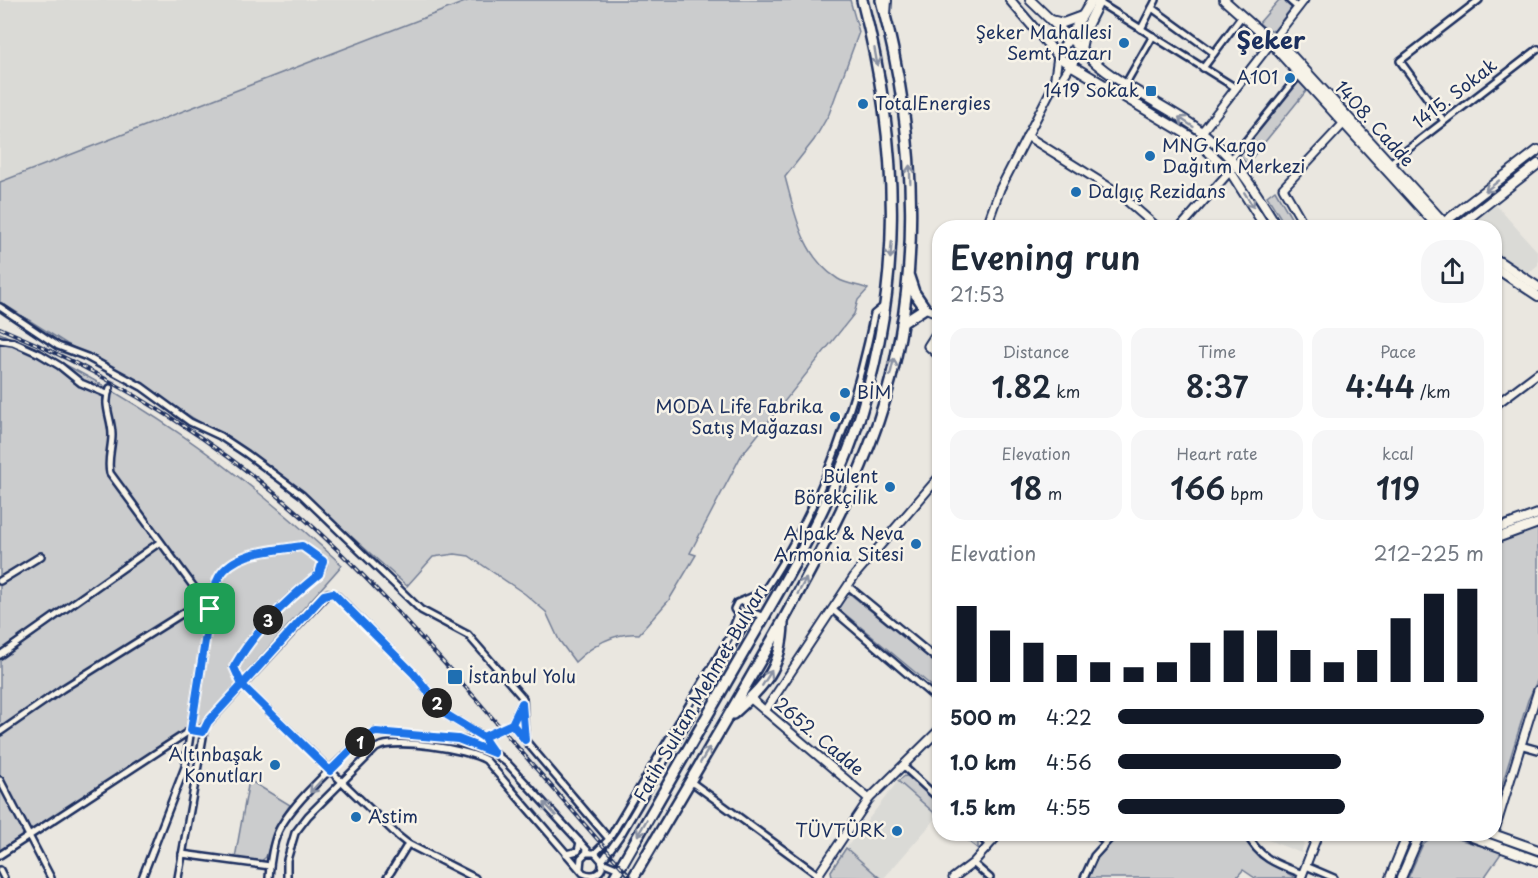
<!DOCTYPE html>
<meta charset="utf-8">
<style>
:root{--surface:#fff;--page:#f6f6f7;--text:#1f2937;--muted:#747a83;--accent:#111827}
body{margin:0;font-family:"Playpen Sans",sans-serif;background:var(--page);color:var(--text);height:100vh;display:flex;flex-direction:column;font-size:22px;white-space:nowrap}
*{box-sizing:border-box;margin:0}
p{font-size:20px;color:var(--muted)}
.icon{flex:none;width:33px;height:33px;fill:none;stroke:currentColor;stroke-width:2;stroke-linecap:round;stroke-linejoin:round}
.map{position:relative;flex:1;overflow:hidden}
.side{position:absolute;left:932px;top:220px;width:570px;height:621px;display:flex;flex-direction:column;background:var(--surface);border-radius:24px;box-shadow:0 2px 4px #0004}
.side>*{flex:none}
.pin{position:absolute;display:grid;place-items:center;width:51px;height:51px;color:#fff;margin:-26px;border-radius:12px;box-shadow:0 3px 9px #0006}
.km{position:absolute;width:30px;height:30px;margin:-15px;border-radius:50%;background:#222;color:#fff;font-size:16px;line-height:30px;text-align:center}
.round{display:grid;place-items:center;flex:none;width:63px;height:63px;border-radius:24px;background:var(--page)}
.head{display:flex;align-items:center;justify-content:space-between;height:102px;padding:0 18px}
h1{font-size:33px;font-weight:600;line-height:45px}
.figures{display:grid;grid-template-columns:repeat(3,1fr);gap:9px;height:102px;padding:6px 18px}
.figures div{display:grid;align-content:center;border-radius:15px;background:var(--page);text-align:center}
.figures b{font-size:30px;font-weight:600}
.figures small{font-size:16px;font-weight:400}
.figures p{font-size:16px}
.chart{height:168px;padding:12px 18px}
.chart p{display:flex;justify-content:space-between}
.chart svg{width:100%;height:108px;margin-top:6px;stroke:var(--accent);stroke-width:6}
ul{padding:0 18px;list-style:none;font-size:20px}
li{display:grid;grid-template-columns:96px 72px 1fr;align-items:center;height:45px}
li i{height:15px;border-radius:8px;background:var(--accent)}
.map>svg:first-child{display:block}
</style>
<div class="map">
<svg width="1538" height="878" viewBox="0 0 1538 878">
<rect width="100%" height="100%" fill="#eae7e0"/>
<filter id="ink" filterUnits="userSpaceOnUse"><feTurbulence type="fractalNoise" baseFrequency=".0167" numOctaves="2"/><feDisplacementMap in="SourceGraphic" scale="12" xChannelSelector="R" yChannelSelector="G"/><feConvolveMatrix kernelMatrix="1 2 1 2 8 2 1 2 1" color-interpolation-filters="sRGB"/></filter>
<g filter="url(#ink)">
<g fill="#dadad6">
<path d="M0 0H471L0 183Z"/>
<path d="M1496 205 1538 252V265L1527 274 1494 253V228H1471V223Z"/>
<path d="M898 781 938 816 884 878H880L846 848Z"/>
<path d="M1253 834H1307L1301 853Z"/>
</g>
<g fill="#cbcccd" stroke="#737e96" stroke-width="1.5">
<path d="M470 0H850L859 32 829 114 814 140 785 177C795 213 802 257 838 279 848 285 860 285 868 289L858 300 854 314 741 456 690 553 696 555 669 600 639 634C615 632 592 646 575 662L559 640 546 612 525 594 469 556 455 554 433 557 407 586 281 474 127 376 67 344 0 302V182Z"/>
<path d="M1279 0H1288L1292 7 1274 31 1265 28 1259 23Z"/>
<path d="M1298 81 1307 90 1247 164 1239 155Z"/>
<path d="M1275 190 1297 228H1287L1267 196Z"/>
<path d="M0 333C132 392 236 467 342 565L201 724 0 855Z"/>
<path d="M1538 527V679L1528 700 1494 811V543Z"/>
<path d="M846 594H850L939 666V692L839 609 838 604Z"/>
<path d="M905 776 910 777 939 803V817L898 781Z"/>
<path d="M249 780 290 805 275 828 266 857 260 862 235 858Z"/>
<path d="M959 834H973L978 839V849Z"/>
<path d="M1118 834H1244L1259 857 1296 878H1255L1243 870 1236 878H1087L1098 857Z"/>
<path d="M1436 834H1441L1502 852 1484 878H1408L1423 844Z"/>
<path d="M846 848 880 878 832 877 831 871Z"/>
</g>
<g fill="none" stroke-linecap="round" stroke-linejoin="round">
<path stroke="#c1c2c6" stroke-width="5" stroke-dasharray="5 2.5" stroke-linecap="butt" d="M110 388 114 380"/>
<g stroke="#1b2f5e" stroke-width="10">
<g id="minor">
<path d="M1289 0 1298 8"/>
<path d="M1098 2 1236 88"/>
<path d="M1152 8 1214 53"/>
<path d="M1141 29 1156 0"/>
<path d="M1203 68 1242 16"/>
<path d="M1126 83 1153 36"/>
<path d="M1444 121 1400 61 1479 0"/>
<path d="M1232 158 1299 75"/>
<path d="M1390 163 1538 49"/>
<path d="M0 307 58 346 87 357 142 387 190 422 220 436 247 454 302 495 421 610 468 635 523 698 525 740 609 839"/>
<path d="M0 340 13 342 40 354 60 366 81 383 107 394"/>
<path d="M110 388C102 405 112 418 112 435 112 448 107 460 110 473L210 609C212 599 214 586 219 577 235 550 274 551 302 546L323 561C323 573 312 579 304 586 276 609 252 636 234 667L242 685 398 836 408 844 475 878"/>
<path d="M0 581 41 556"/>
<path d="M848 586 939 661"/>
<path d="M750 609C765 593 775 574 786 556 830 481 857 399 874 314L885 305"/>
<path d="M833 610 939 701"/>
<path d="M749 611 764 617"/>
<path d="M738 615 734 609 737 603 763 592"/>
<path d="M0 655 160 542"/>
<path d="M512 724 521 705"/>
<path d="M0 732 62 689 204 600"/>
<path d="M483 737 512 724 525 740"/>
<path d="M1520 745 1538 750"/>
<path d="M903 766 939 799"/>
<path d="M0 780 51 878"/>
<path d="M690 781 818 875"/>
<path d="M977 834 989 845"/>
<path d="M1096 834 1106 842"/>
<path d="M1247 834C1259 859 1279 865 1303 874"/>
<path d="M595 853 609 839 729 638 738 615"/>
<path d="M182 854 270 866"/>
<path d="M566 854 578 851 580 842"/>
<path d="M0 855 191 730 203 732"/>
<path d="M602 861 622 833 748 619 750 609 744 601"/>
<path d="M602 862 619 869"/>
<path d="M973 863 990 878"/>
<path d="M1306 866 1334 878"/>
<path d="M0 870 4 878"/>
<path d="M142 878 185 767 210 609"/>
<path d="M178 878 205 726 328 593 336 595 414 674 447 715 483 737 494 753"/>
<path d="M269 878C270 863 272 846 278 832 291 803 341 760 365 736L376 732 468 741 494 753 507 763 589 852"/>
<path d="M287 878V860L295 833 308 816 376 748C394 737 467 749 486 760L583 873C594 878 604 873 602 861L595 853H586L581 858 580 868"/>
<path d="M387 878 408 844"/>
<path d="M1084 878 1094 856 1114 834"/>
</g>
</g>
<g stroke="#1b2f5e" stroke-width="11">
<g id="tertiary">
<path d="M1058 56 1054 84 1060 82 1071 65"/>
<path d="M1202 132 1304 0"/>
<path d="M1027 136 1117 192 1158 228"/>
<path d="M986 228 1000 189 1054 84"/>
<path d="M1180 228 1230 171"/>
<path d="M1306 228 1283 188 1344 123"/>
<path d="M925 308 939 314"/>
<path d="M939 329 928 346 939 356"/>
<path d="M1494 406 1538 373"/>
<path d="M750 698 869 799"/>
<path d="M765 711 855 575 939 477"/>
<path d="M1494 833 1538 690"/>
<path d="M816 878 869 799 939 730"/>
<path d="M953 878 973 863 999 834"/>
<path d="M1301 878 1318 834"/>
</g>
</g>
<g stroke="#1b2f5e" stroke-width="12">
<g id="secondary">
<path d="M1010 0 1058 56"/>
<path d="M1030 0 1081 49 1071 65"/>
<path d="M1092 0 1058 56 1064 61 1193 138 1230 171 1266 228"/>
<path d="M1100 0 1085 30 1081 49C1111 82 1158 101 1194 126 1234 155 1253 187 1278 228"/>
<path d="M1224 0 1275 45 1278 51 1439 228"/>
<path d="M886 15 887 0"/>
<path d="M1051 20 1063 23 1082 16"/>
<path d="M1275 45 1283 46 1449 228"/>
<path d="M1442 224 1538 150"/>
<path d="M1456 228 1538 164"/>
<path d="M1494 258 1538 287"/>
<path d="M1494 267 1538 296"/>
<path d="M1494 530 1538 514"/>
<path d="M1494 539 1538 523"/>
<path d="M1464 834 1538 861"/>
<path d="M1493 834 1538 850"/>
<path d="M1390 878 1408 834"/>
<path d="M1401 878 1420 834"/>
</g>
</g>
<g stroke="#1b2f5e" stroke-width="14">
<g id="trunk">
<path d="M902 323 925 308 914 292 909 277"/>
<path d="M733 714C765 685 782 668 783 623"/>
<path d="M614 878C659 800 704 721 749 643 788 576 828 509 854 435 904 288 901 149 862 0"/>
<path d="M633 878C684 792 735 706 784 619 819 555 854 491 878 422 924 286 918 137 881 0"/>
</g>
</g>
<use href="#minor" stroke="#f7f3e8" stroke-width="5"/>
<use href="#tertiary" stroke="#f7f3e8" stroke-width="7"/>
<use href="#secondary" stroke="#f7f3e8" stroke-width="8"/>
<use href="#trunk" stroke="#f7f3e8" stroke-width="9"/>
<g stroke="#1b2f5e" stroke-width="4">
<path id="rail" d="M0 328C100 370 194 426 278 496 351 557 414 629 477 700 528 760 580 819 631 878"/>
</g>
<use href="#rail" stroke="#f7f3e8" stroke-width="1.5" stroke-dasharray="4.5" stroke-linecap="butt"/>
</g>
<defs><path id="oneway-shaft" d="M-6 0H5M1.5-3L5.5 0L1.5 3" fill="none" stroke-width="1.6" stroke-linecap="round" stroke-linejoin="round" transform="scale(1.5)"/></defs>
<g stroke="#8991a3">
<use href="#oneway-shaft" transform="translate(876 57) rotate(80)"/>
<use href="#oneway-shaft" transform="translate(1186 122) rotate(-147)"/>
<use href="#oneway-shaft" transform="translate(910 174) rotate(-92)"/>
<use href="#oneway-shaft" transform="translate(1492 186) rotate(142)"/>
<use href="#oneway-shaft" transform="translate(1249 200) rotate(58)"/>
<use href="#oneway-shaft" transform="translate(891 250) rotate(95)"/>
<use href="#oneway-shaft" transform="translate(892 367) rotate(-77)"/>
<use href="#oneway-shaft" transform="translate(802 586) rotate(-61)"/>
<use href="#oneway-shaft" transform="translate(767 678) rotate(-58)"/>
<use href="#oneway-shaft" transform="translate(705 755) rotate(-59)"/>
<use href="#oneway-shaft" transform="translate(316 786) rotate(133)"/>
<use href="#oneway-shaft" transform="translate(550 809) rotate(-132)"/>
<use href="#oneway-shaft" transform="translate(642 828) rotate(120)"/>
</g>
</g>
<g fill="none" stroke-linecap="round" stroke-linejoin="round" filter="url(#ink)">
<g stroke="#fff" stroke-width="12">
<path id="route" d="M210 609 191 730 203 732 208 722 242 685 330 771 365 736 376 732 458 739 494 753 483 737 512 724 525 740 522 703 512 724 483 737 447 715 414 674 333 593 324 595 242 685 234 667C255 630 286 601 319 574L323 561 302 546C274 551 235 550 219 577 214 586 212 599 210 609"/>
</g>
<use href="#route" stroke="#1a73e8" stroke-width="8"/>
</g>
<g fill="#1f6fb2" stroke="#f7f3e8" stroke-width="2">
<circle cx="1124" cy="43" r="6"/>
<circle cx="1290" cy="78" r="6"/>
<rect x="1145" y="85" width="12" height="12" rx="3"/>
<circle cx="863" cy="104" r="6"/>
<circle cx="1150" cy="156" r="6"/>
<circle cx="1076" cy="192" r="6"/>
<circle cx="845" cy="393" r="6"/>
<circle cx="835" cy="417" r="6"/>
<circle cx="890" cy="487" r="6"/>
<circle cx="916" cy="544" r="6"/>
<rect x="447" y="669" width="16" height="16" rx="3"/>
<circle cx="275" cy="765" r="6"/>
<circle cx="356" cy="817" r="6"/>
<circle cx="897" cy="831" r="6"/>
</g>
<g text-anchor="middle" stroke-width="5" stroke-linejoin="round" paint-order="stroke">
<g font-size="18" fill="#1b2f5e" stroke="#f7f3e8" text-anchor="end">
<text x="1112" y="39">Şeker Mahallesi<tspan x="1112" dy="21">Semt Pazarı</tspan></text>
<text x="1278" y="84">A101</text>
<text x="1139" y="97">1419 Sokak</text>
<text x="875" y="110" text-anchor="start">TotalEnergies</text>
<text x="1162" y="152" text-anchor="start">MNG Kargo<tspan x="1162" dy="21">Dağıtım Merkezi</tspan></text>
<text x="1088" y="198" text-anchor="start">Dalgıç Rezidans</text>
<text x="857" y="399" text-anchor="start">BİM</text>
<text x="823" y="413">MODA Life Fabrika<tspan x="823" dy="21">Satış Mağazası</tspan></text>
<text x="878" y="483">Bülent<tspan x="878" dy="21">Börekçilik</tspan></text>
<text x="904" y="540">Alpak &amp; Neva<tspan x="904" dy="21">Armonia Sitesi</tspan></text>
<text x="468" y="683" text-anchor="start">İstanbul Yolu</text>
<text x="263" y="761">Altınbaşak<tspan x="263" dy="21">Konutları</tspan></text>
<text x="368" y="823" text-anchor="start">Astim</text>
<text x="885" y="837">TÜVTÜRK</text>
</g>
<g font-size="18" fill="#1b2f5e" stroke="#f7f3e8">
<text transform="translate(1455 94) rotate(-38)" y="6">1415. Sokak</text>
<text transform="translate(1374 124) rotate(48)" y="6">1408. Cadde</text>
<text transform="translate(701 693) rotate(-60)" y="6">Fatih Sultan Mehmet Bulvarı</text>
<text transform="translate(819 737) rotate(40)" y="6">2652. Cadde</text>
</g>
<g font-size="24" font-weight="bold" fill="#1b2f5e" stroke="#f7f3e8">
<text x="1271" y="49">Şeker</text>
</g>
</g>
</svg>
<div class="pin" style="left:210px;top:609px;background:#1e9e55"><svg class="icon" aria-label="arrive" viewBox="0 0 24 24"><path d="M6 21V4h12l-3 4 3 4H6"/></svg></div>
<b class="km" style="left:360px;top:742px">1</b>
<b class="km" style="left:437px;top:703px">2</b>
<b class="km" style="left:268px;top:620px">3</b>
<section class="side">
<div class="head"><div><h1>Evening run</h1><p>21:53</p></div><a class="round"><svg class="icon" aria-label="share" viewBox="0 0 24 24"><path d="M12 15V3M7 8l5-5 5 5M5 13v7h14v-7"/></svg></a></div>
<div class="figures">
<div><p>Distance</p><b>1.82<small> km</small></b></div>
<div><p>Time</p><b>8:37</b></div>
<div><p>Pace</p><b>4:44<small> /km</small></b></div>
</div>
<div class="figures">
<div><p>Elevation</p><b>18<small> m</small></b></div>
<div><p>Heart rate</p><b>166<small> bpm</small></b></div>
<div><p>kcal</p><b>119</b></div>
</div>
<div class="chart"><p><span>Elevation</span>212–225 m</p>
<svg viewBox="0 0 160 44" preserveAspectRatio="none"><path d="M5 44V13M15 44V23M25 44V28M35 44V33M45 44V36M55 44V38M65 44V36M75 44V28M85 44V23M95 44V23M105 44V31M115 44V36M125 44V31M135 44V18M145 44V8M155 44V6"/></svg>
</div>
<ul>
<li><b>500 m</b>4:22<i style="width:100%"></i></li>
<li><b>1.0 km</b>4:56<i style="width:61%"></i></li>
<li><b>1.5 km</b>4:55<i style="width:62%"></i></li>
</ul>
</section>
</div>
